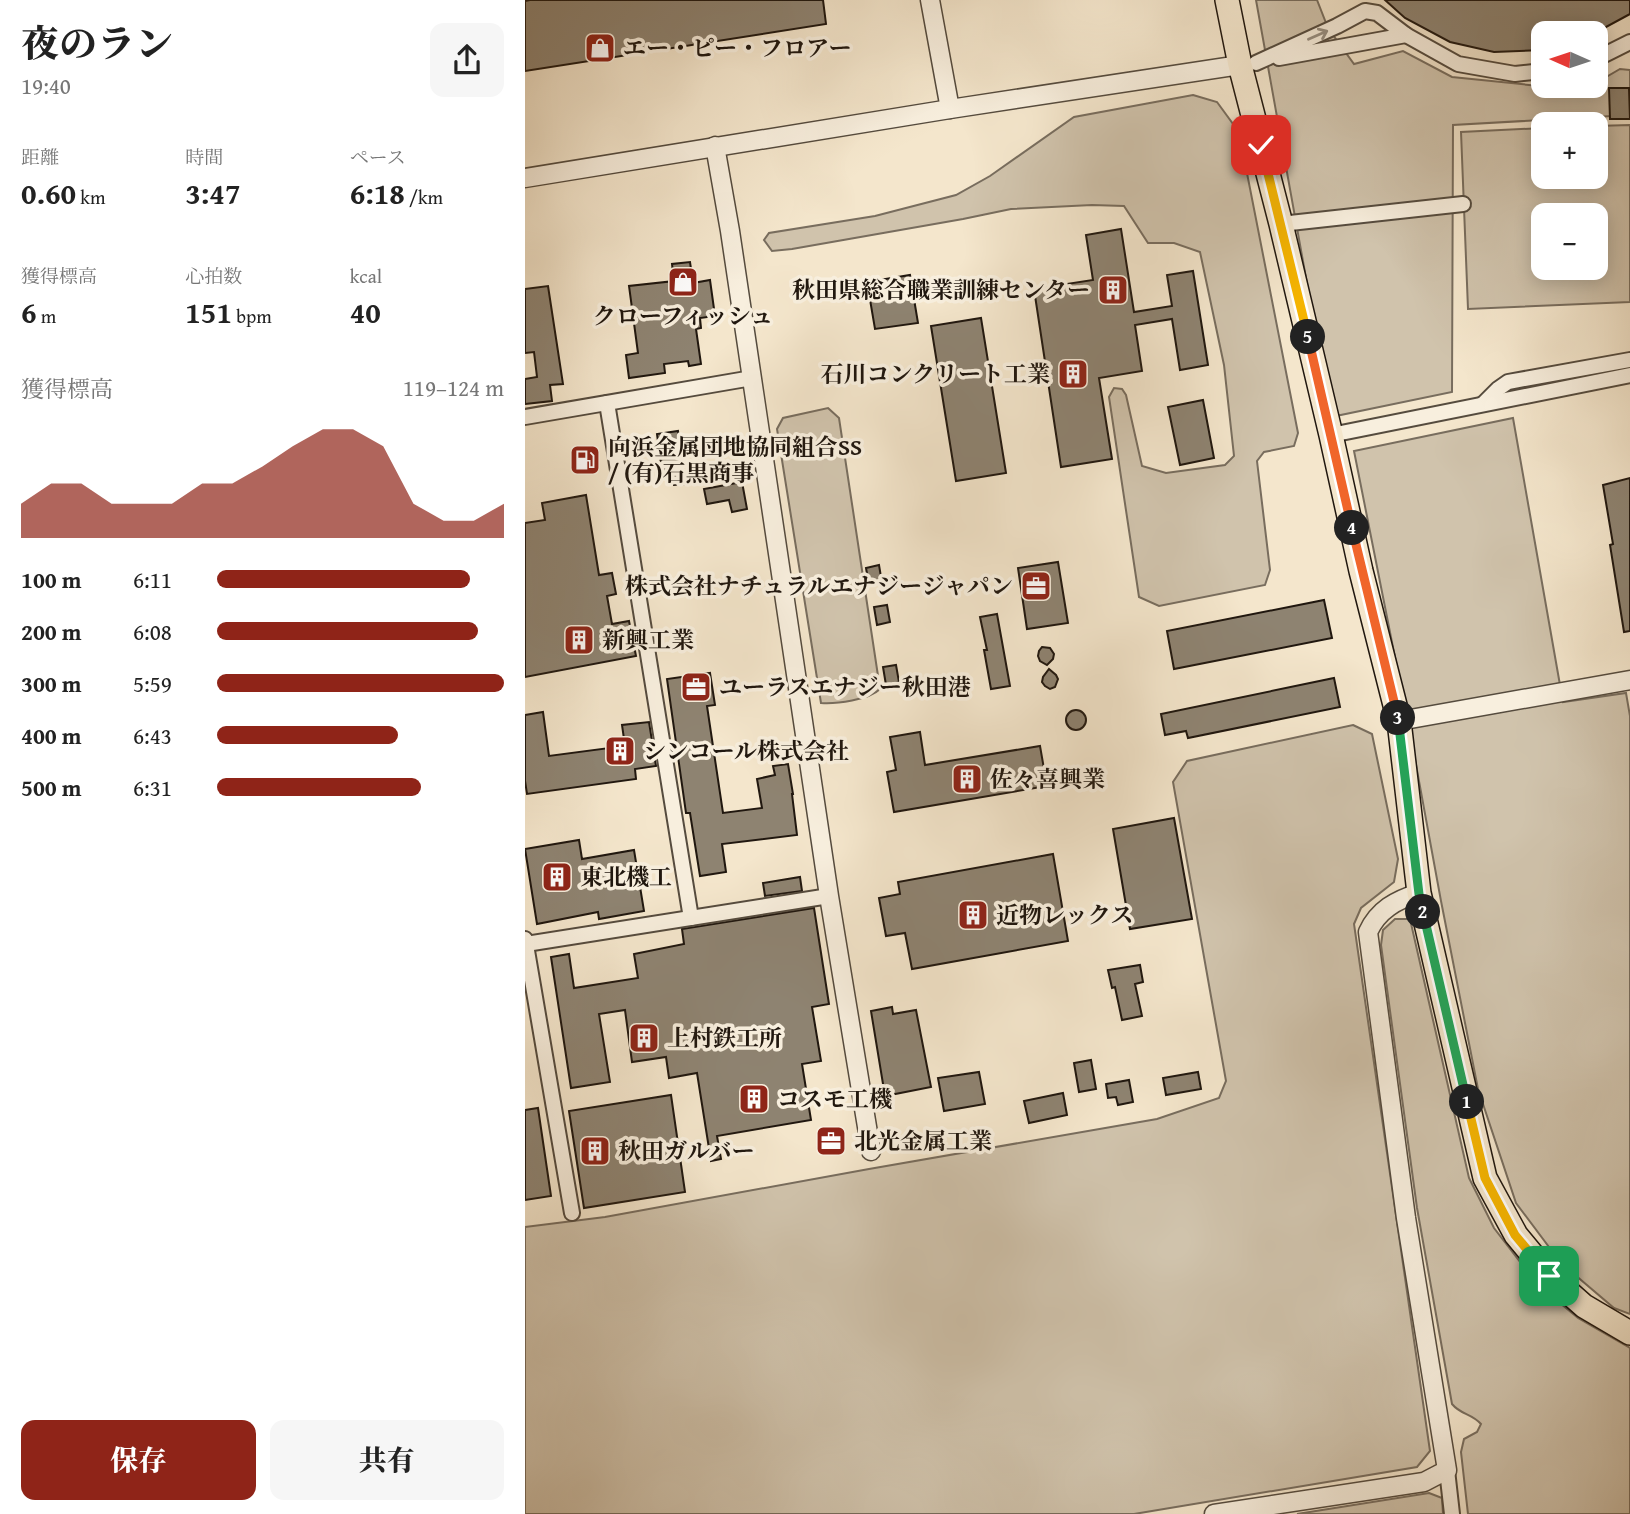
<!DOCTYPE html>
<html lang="ja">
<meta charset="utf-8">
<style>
:root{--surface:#fff;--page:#f6f6f6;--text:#222;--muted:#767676;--accent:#8f2418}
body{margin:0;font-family:"Gentium Book Plus","Noto Serif JP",serif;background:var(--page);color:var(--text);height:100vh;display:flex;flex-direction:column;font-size:26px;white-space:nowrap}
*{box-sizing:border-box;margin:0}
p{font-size:23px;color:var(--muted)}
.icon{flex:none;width:38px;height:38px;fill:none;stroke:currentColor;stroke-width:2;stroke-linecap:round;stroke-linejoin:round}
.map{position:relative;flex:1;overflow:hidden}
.panel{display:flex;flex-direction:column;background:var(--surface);width:525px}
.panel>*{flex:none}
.needle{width:46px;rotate:273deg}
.controls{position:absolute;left:1006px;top:21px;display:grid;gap:14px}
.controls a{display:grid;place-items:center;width:77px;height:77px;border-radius:14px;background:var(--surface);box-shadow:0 4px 18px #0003;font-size:35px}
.pin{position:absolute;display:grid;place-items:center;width:60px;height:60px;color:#fff;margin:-30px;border-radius:14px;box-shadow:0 4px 10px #0006}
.km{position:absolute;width:35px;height:35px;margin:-18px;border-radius:50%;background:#222;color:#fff;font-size:19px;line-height:35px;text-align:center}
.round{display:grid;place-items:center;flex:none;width:74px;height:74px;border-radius:14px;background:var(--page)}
.headline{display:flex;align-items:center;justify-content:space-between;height:119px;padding:0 21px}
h1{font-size:38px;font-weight:800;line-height:52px}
.metrics{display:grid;grid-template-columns:repeat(3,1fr);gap:10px;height:119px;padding:7px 21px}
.metrics div{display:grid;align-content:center}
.metrics b{font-size:30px;font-weight:800}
.metrics small{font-size:19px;font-weight:400}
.metrics p{font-size:19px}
.chart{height:196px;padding:14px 21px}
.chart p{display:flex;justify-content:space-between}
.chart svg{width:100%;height:126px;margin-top:7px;fill:var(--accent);opacity:.7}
.button{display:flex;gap:14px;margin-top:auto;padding:14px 21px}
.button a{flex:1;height:80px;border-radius:14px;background:var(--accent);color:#fff;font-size:28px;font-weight:800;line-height:80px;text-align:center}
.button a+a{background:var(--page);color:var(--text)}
ul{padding:0 21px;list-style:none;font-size:23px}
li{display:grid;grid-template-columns:112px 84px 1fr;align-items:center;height:52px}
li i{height:18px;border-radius:9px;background:var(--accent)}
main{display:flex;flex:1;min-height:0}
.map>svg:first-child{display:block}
</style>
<main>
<section class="panel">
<div class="headline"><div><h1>夜のラン</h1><p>19:40</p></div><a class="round"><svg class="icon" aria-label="share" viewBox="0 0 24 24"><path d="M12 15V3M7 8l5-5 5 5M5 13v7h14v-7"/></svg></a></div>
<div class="metrics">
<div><p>距離</p><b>0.60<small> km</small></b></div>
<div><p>時間</p><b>3:47</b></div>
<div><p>ペース</p><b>6:18<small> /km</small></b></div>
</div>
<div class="metrics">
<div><p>獲得標高</p><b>6<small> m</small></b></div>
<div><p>心拍数</p><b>151<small> bpm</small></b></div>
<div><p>kcal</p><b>40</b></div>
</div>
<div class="chart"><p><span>獲得標高</span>119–124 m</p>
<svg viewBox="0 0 160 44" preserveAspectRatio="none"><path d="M0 44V32L10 25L20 25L30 32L40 32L50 32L60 25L70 25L80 19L90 12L100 6L110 6L120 12L130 32L140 38L150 38L160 32V44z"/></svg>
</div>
<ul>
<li><b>100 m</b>6:11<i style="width:88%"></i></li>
<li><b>200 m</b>6:08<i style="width:91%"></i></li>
<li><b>300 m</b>5:59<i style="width:100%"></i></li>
<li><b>400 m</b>6:43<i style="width:63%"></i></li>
<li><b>500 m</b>6:31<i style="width:71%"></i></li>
</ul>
<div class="button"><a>保存</a><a>共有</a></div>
</section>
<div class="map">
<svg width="1105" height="1514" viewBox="0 0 1105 1514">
<rect width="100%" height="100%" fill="#f4e6cc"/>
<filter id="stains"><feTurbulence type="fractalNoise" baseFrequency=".00286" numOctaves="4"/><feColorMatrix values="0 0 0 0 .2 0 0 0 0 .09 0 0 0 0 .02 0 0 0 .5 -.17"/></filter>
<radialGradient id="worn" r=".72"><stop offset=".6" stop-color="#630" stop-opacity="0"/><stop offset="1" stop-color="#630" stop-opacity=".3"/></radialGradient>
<g fill="#d0c3ac" stroke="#786d5e" stroke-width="2" fill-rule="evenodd">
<path d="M731 0H792L803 28 829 64 878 51 927 77 1044 89 1060 86H1071V83L1095 69 1105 70V115L928 125 927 392 806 417Z"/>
<path d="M668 95 692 102 708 124 720 163 773 433 769 446 739 452 732 461 745 570 740 585 634 606 614 597 584 397 589 388 597 389 601 395 617 466 641 473 700 465 709 456 699 365 675 252 649 243H623L599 206 567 205 486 209 438 219 267 249 247 251 239 240 244 233 350 216 431 195 465 176 549 117Z"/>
<path d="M1105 125V302L943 309 936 132 1018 128V177H1071V126ZM1018 215H1071V268H1018Z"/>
<path d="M303 408 314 418 355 689C344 700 311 704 296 703L252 429 258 418Z"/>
<path d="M988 418 1038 702 1101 693 1105 716V1314L1089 1308 1036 1263 991 1203 953 1089 916 901 887 743 829 451Z"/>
<path d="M828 725 847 734 873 859 869 882 836 908 829 924 905 1451 892 1467 609 1514H0V1227L80 1217 344 1169 632 1119 694 1098 701 1081 648 782 662 761Z"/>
<path d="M870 919H885L944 1178 969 1228 1012 1284 1053 1318 1105 1348V1514H943L936 1452 939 1439 952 1432 956 1424C946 1413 936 1415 927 1404L892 1208 856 945 858 930Z"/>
<path d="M904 1493 917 1498 918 1514H772Z"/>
</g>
<g fill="#8e8371" stroke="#20170f" stroke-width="2">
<path d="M5 0H298L301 24 0 71V1Z"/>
<path d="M860 0H1105V14L1070 33H1018V50L969 52 925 42 880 18Z"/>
<path d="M1084 88H1104L1105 119H1085Z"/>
<path d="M596 229 609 312 647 306 642 275 668 271 683 365 655 370 647 319 610 325 617 371 574 378 587 459 536 467 509 289 568 280 561 235Z"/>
<path d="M165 262 168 283 185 280 190 316 175 318 176 328 171 329 176 364 164 366 163 361 139 364 140 373 104 378 101 355 113 353 104 286 149 281 147 264Z"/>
<path d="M385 275 393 323 350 329 342 282Z"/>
<path d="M23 286 38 384 25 385 27 401 0 404V379L12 377 9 352 0 353V289Z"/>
<path d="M456 318 481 473 431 481 406 326Z"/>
<path d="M678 400 689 458 655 465 643 407Z"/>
<path d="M153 431 160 484 149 485 147 470 137 471 132 434Z"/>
<path d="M1105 478V631L1099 632 1085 545 1088 544 1078 485Z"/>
<path d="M217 482 222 509 207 512 204 500 182 504 179 489Z"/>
<path d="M61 495 74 575 87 573 91 594 82 596 87 624 104 621 111 656 0 677V523L20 520 17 503Z"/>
<path d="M533 562 543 623 502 629 493 568Z"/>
<path d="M354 565 357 583 344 585 341 568Z"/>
<path d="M799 600 807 638 649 669 642 631Z"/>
<path d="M362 605 365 622 352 625 349 607Z"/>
<path d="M472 614 485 686 466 689 459 650H462L455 617Z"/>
<path d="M517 647 525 648 529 654 528 659 522 665 515 661 513 656 514 651Z"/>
<path d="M371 665 374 682 361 685 358 667Z"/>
<path d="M524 669 531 675 533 679 530 687 525 689 520 686 517 682 518 677Z"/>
<path d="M185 673 190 705 182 706 198 813 237 808 232 779 250 775 248 766 263 764 268 794H267L272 835 197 844 201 872 175 876 165 813H161L142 679Z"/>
<path d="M809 678 815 707 663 738 661 731 640 735 636 714Z"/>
<circle cx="551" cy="720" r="10"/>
<path d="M18 712 24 756 100 746 97 725 124 722 131 766 110 769 111 779 2 794 0 781V715Z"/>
<path d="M395 732 400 765 515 746 522 786 369 812 362 772 371 770 365 737Z"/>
<path d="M649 818 667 919 605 929 588 829Z"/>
<path d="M54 840 57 859 109 850 119 911 74 919 73 912 12 924 0 849Z"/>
<path d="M528 854 543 941 387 969 380 933 361 936 354 898 375 894 373 882Z"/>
<path d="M275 877 277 891 240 896 238 883Z"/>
<path d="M289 908 304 1004 287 1007 296 1061 277 1064 286 1120 192 1136 196 1159 186 1161 172 1073 144 1078 141 1057 107 1062 100 1010 74 1014 85 1082 46 1088 26 957 44 954 49 988 113 978 109 954 159 944 157 929Z"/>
<path d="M615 965 618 982 610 984 617 1016 597 1020 590 987 587 988 583 970Z"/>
<path d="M367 1007 368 1014 391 1010 406 1087 360 1096 346 1011Z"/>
<path d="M566 1060 571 1089 554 1092 549 1063Z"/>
<path d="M454 1072 460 1104 419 1111 413 1078Z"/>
<path d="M673 1072 676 1089 641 1095 638 1078Z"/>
<path d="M604 1080 608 1102 593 1105 591 1097 583 1098 581 1084Z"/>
<path d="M538 1093 542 1115 504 1123 499 1101Z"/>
<path d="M146 1095 160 1192 59 1208 44 1111Z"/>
<path d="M13 1108 26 1196 0 1200V1110Z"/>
</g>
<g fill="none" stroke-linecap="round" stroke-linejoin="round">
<g stroke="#554b3e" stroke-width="18">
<g id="minor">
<path d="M754 58 881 35"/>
<path d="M1071 59 1105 42"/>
<path d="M731 63 812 26 840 11 852 13 881 35 933 64 990 74 1018 71"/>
<path d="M756 224 938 204"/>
<path d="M82 403 166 918"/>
<path d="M958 404 973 389 983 382 1105 360"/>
<path d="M0 417 227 378"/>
<path d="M806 435 1105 375"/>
<path d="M0 939 47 1213"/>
<path d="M1 944 304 896"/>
<path d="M922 1470 927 1514"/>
</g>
</g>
<g stroke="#554b3e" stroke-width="21">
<g id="tertiary">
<path d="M405 0 425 109"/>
<path d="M190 146 205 231 304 896 346 1151"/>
<path d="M0 178 425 109 715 65"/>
<path d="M874 721 1105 680"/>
<path d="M689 1514 899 1482 922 1470 881 1218 843 932C853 910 871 900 894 893"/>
</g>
</g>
<g stroke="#20170f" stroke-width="26">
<path id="primary" d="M702 0 715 65 756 224 806 435 836 571 874 721 894 893 960 1178 991 1235 1025 1276 1059 1306 1105 1333"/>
</g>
<use href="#minor" stroke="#f8efde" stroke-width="14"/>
<use href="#tertiary" stroke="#f8efde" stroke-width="18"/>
<use href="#primary" stroke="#f4e6cc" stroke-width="23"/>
</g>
<defs><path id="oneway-shaft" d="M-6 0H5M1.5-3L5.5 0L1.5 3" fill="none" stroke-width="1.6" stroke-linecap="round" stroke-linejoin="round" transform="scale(1.75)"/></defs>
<use stroke="#978e81" href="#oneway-shaft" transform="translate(793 35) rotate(-24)"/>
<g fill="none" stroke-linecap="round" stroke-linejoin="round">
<g stroke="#fff" stroke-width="14">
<path id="split-1" d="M942 1102 960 1178 990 1235 1024 1276"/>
</g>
<g stroke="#fff" stroke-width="14">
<path id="split-2" d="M898 912 942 1102"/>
</g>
<g stroke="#fff" stroke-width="14">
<path id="split-3" d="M873 718 894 894 898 912"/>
</g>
<g stroke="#fff" stroke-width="14">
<path id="split-4" d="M827 528 873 718"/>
</g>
<g stroke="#fff" stroke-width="14">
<path id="split-5" d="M783 337 827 528"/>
</g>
<g stroke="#fff" stroke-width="14">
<path id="split-6" d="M736 145 783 337"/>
</g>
<use href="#split-1" stroke="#f5b400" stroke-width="9"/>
<use href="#split-2" stroke="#22a559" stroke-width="9"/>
<use href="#split-3" stroke="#22a559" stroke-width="9"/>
<use href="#split-4" stroke="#f0652b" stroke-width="9"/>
<use href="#split-5" stroke="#f0652b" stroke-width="9"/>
<use href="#split-6" stroke="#f5b400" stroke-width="9"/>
</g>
<defs>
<g id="shop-square" transform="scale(1.575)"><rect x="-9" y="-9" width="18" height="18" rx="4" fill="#8f2418" stroke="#f8efde"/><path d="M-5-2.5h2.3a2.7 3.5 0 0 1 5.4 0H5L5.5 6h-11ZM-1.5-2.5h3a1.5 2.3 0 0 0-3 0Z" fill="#fff"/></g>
<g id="building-square" transform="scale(1.575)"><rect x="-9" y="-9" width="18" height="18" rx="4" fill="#8f2418" stroke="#f8efde"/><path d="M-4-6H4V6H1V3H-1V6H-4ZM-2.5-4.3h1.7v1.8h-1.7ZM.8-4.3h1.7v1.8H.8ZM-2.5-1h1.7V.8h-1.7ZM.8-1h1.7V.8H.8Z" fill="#fff"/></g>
<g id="fuel-square" transform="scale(1.575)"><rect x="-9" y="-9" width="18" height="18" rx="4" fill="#8f2418" stroke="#f8efde"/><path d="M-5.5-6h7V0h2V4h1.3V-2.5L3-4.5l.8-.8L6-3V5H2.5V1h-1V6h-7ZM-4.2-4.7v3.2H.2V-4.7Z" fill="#fff"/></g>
<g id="office-square" transform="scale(1.575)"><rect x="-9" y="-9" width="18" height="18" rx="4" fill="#8f2418" stroke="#f8efde"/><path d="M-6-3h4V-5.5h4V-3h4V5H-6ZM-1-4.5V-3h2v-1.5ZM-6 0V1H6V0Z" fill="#fff"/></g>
</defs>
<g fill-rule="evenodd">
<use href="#shop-square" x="75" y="48"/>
<use href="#shop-square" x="158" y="282"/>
<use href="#building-square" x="588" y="290"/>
<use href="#building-square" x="548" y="374"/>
<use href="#fuel-square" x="60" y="460"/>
<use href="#office-square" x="511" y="586"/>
<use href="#building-square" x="54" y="640"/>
<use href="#office-square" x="171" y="687"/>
<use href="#building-square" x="95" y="751"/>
<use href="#building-square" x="442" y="779"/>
<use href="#building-square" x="32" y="877"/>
<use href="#building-square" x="448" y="915"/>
<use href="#building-square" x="119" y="1038"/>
<use href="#building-square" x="229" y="1099"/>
<use href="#office-square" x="306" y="1141"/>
<use href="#building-square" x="70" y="1151"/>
</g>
<g text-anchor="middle" stroke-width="7" stroke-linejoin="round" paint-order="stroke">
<g font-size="23" font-weight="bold" fill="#20170f" stroke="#f8efde" text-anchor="start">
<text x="98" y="56">エー・ピー・フロアー</text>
<text x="565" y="298" text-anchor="end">秋田県総合職業訓練センター</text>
<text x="158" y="324" text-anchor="middle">クローフィッシュ</text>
<text x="525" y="382" text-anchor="end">石川コンクリート工業</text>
<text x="83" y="455">向浜金属団地協同組合SS<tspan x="83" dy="26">/ (有)石黒商事</tspan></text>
<text x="488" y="594" text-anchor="end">株式会社ナチュラルエナジージャパン</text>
<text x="77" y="648">新興工業</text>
<text x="194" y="695">ユーラスエナジー秋田港</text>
<text x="118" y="759">シンコール株式会社</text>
<text x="465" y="787">佐々喜興業</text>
<text x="55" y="885">東北機工</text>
<text x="471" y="923">近物レックス</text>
<text x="142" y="1046">上村鉄工所</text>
<text x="252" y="1107">コスモ工機</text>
<text x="329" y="1149">北光金属工業</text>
<text x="93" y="1159">秋田ガルバー</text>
</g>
</g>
<rect width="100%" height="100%" filter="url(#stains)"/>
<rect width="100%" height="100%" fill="url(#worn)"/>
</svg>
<div class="controls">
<a><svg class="needle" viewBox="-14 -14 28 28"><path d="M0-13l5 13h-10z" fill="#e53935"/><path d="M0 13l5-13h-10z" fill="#767676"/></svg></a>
<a>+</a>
<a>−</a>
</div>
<div class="pin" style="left:1024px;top:1276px;background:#1e9e55"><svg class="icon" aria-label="arrive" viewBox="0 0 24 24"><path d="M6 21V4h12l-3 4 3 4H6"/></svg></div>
<div class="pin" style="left:736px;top:145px;background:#d93025"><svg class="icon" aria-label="check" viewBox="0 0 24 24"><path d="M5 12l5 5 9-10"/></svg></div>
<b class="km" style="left:942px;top:1102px">1</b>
<b class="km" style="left:898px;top:912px">2</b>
<b class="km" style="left:873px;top:718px">3</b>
<b class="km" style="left:827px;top:528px">4</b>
<b class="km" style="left:783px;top:337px">5</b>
</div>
</main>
